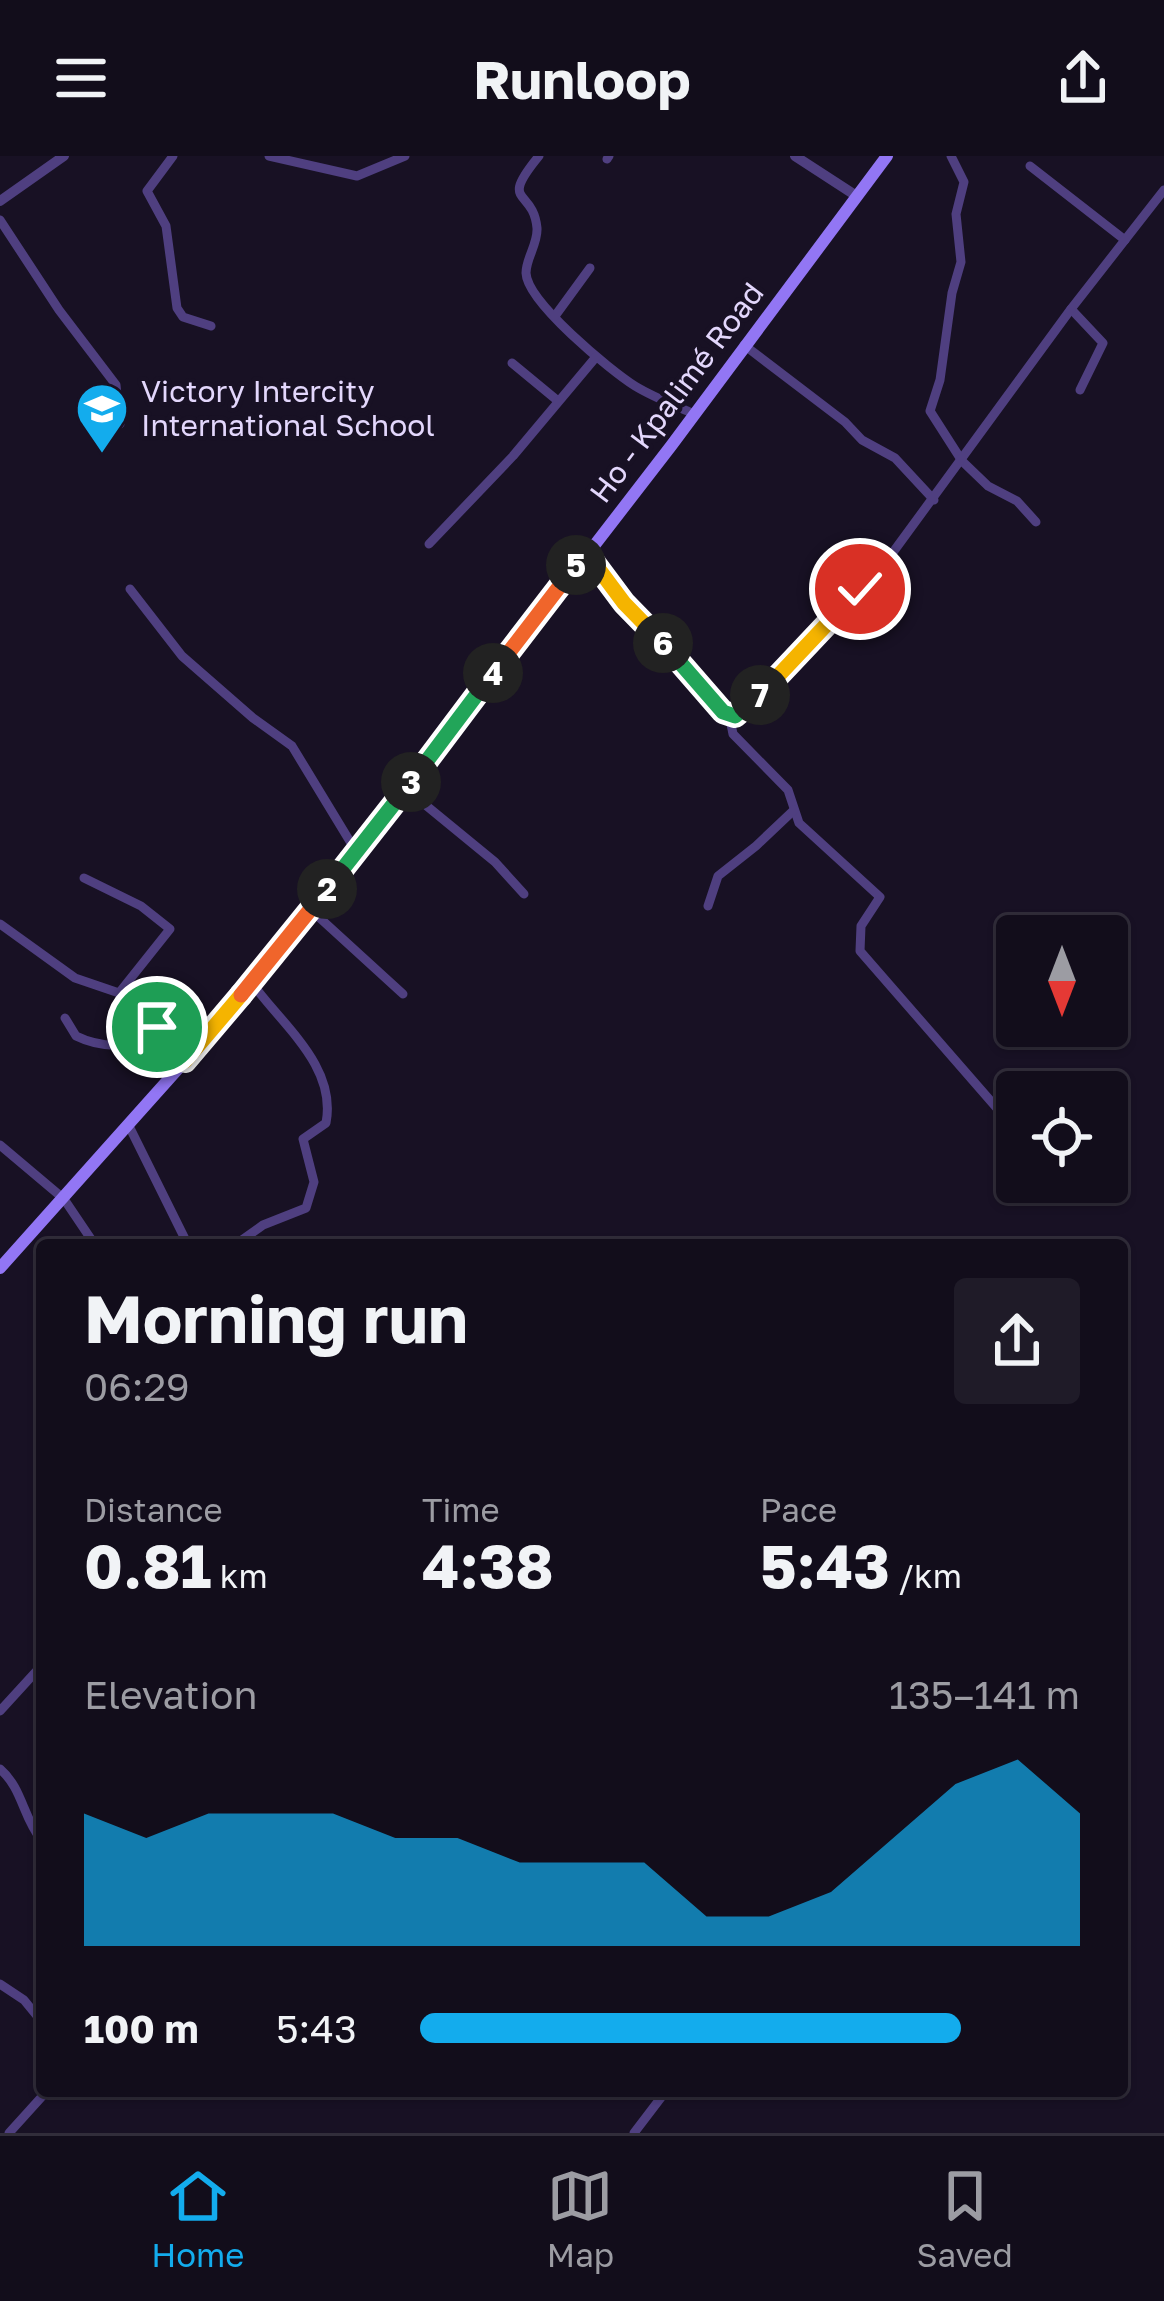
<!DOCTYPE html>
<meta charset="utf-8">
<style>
:root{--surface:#120d1b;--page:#1f1b28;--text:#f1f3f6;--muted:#9c9ca3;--line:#312d3a;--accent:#13aced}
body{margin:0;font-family:"Golos Text",sans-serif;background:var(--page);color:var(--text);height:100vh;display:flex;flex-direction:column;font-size:45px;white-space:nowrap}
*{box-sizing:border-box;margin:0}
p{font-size:39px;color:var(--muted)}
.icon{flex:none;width:66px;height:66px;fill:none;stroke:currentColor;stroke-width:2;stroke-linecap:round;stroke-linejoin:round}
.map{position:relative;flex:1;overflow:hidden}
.sheet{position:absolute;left:36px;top:1083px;width:1092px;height:858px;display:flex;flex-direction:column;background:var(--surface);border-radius:12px;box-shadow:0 3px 9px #0004,0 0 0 3px var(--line)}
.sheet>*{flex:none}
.needle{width:78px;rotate:180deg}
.tools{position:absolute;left:996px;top:759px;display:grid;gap:24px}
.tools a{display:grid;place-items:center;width:132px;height:132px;border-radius:12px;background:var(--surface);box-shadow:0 3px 9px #0004,0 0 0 3px var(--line);font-size:60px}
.pin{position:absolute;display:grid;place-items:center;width:102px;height:102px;color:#fff;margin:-51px;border:6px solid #fff;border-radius:50%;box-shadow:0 3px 12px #0007}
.km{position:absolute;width:60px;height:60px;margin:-30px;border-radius:50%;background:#222;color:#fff;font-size:33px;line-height:60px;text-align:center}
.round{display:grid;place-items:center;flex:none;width:126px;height:126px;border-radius:12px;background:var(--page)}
.head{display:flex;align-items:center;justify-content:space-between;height:204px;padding:0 48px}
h1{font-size:66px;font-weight:700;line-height:90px}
.stats{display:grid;grid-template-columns:repeat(3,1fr);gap:18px;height:204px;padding:12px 48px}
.stats div{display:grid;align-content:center}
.stats b{font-size:60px;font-weight:700}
.stats small{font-size:33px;font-weight:400}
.stats p{font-size:33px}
.chart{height:336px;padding:24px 48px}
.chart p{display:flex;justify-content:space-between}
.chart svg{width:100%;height:216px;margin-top:12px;fill:var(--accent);opacity:.7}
ul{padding:0 48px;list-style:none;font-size:39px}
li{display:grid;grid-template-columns:192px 144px 1fr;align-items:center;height:90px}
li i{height:30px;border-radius:15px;background:var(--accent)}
header{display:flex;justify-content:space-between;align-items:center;height:156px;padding:0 48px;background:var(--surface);font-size:54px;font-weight:700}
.dock{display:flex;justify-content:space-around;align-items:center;height:168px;border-top:3px solid var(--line);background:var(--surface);font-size:33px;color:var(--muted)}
.dock a{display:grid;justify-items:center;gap:6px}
.dock .current{color:var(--accent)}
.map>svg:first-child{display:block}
</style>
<header><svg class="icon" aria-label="menu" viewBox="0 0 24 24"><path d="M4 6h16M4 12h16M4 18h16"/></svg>Runloop<svg class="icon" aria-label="share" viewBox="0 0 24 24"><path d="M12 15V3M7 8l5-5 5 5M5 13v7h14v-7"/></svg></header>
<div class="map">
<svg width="1164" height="1977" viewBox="0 0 1164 1977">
<rect width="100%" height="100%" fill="#181124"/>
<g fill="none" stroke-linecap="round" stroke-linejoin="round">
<g stroke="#4f3f80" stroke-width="9">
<path d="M173 0 147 35 166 70 177 152 183 161 211 170"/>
<path d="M269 0 357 20 405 0"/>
<path d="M539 0C498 50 533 31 537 72 538 88 526 102 526 117 527 146 610 214 635 230 653 241 674 249 694 258"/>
<path d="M951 0 964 26 956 58 961 106 952 137 940 224 930 255 962 305 988 330 1017 345 1036 366"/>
<path d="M607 3 609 0"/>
<path d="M1030 10 1125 84"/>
<path d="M0 64 59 154 116 229 120 268"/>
<path d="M1071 153 1103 187 1080 234"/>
<path d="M555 160 590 112"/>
<path d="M744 189 845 266 862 284 895 302 934 344"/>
<path d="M512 207 558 245"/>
<path d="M429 388 513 300 596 201"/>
<path d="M586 396 624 447 708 541 723 555 740 557 891 399 1071 153 1164 34"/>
<path d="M130 433 182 500 253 562 292 590 357 697"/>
<path d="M729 558 733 578 788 634 799 667 880 741 861 770 860 795 1002 958 1017 969"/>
<path d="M406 633 495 706 524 738"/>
<path d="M84 722 141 750 170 773 119 837"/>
<path d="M708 750 718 720 756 690 794 654"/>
<path d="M311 754 403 838"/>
<path d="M0 768 75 822 119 837 157 871 155 881 185 905"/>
<path d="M65 862 76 880C98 891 134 894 155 881"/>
<path d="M1077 936 1081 934"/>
<path d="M129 970 188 1089"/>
<path d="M0 989 64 1043 95 1089"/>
<path d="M235 1089 263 1069 306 1052 314 1026 303 983 326 967C337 910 282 869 252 827"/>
<path d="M0 1555 42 1509"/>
<path d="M0 1613C23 1633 22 1660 42 1685"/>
<path d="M0 1828 24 1844 42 1866"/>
<path d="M9 1977 47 1935"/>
<path d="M634 1977 666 1935"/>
</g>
<g stroke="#4f3f80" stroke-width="10">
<path d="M795 0 855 39"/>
<path d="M0 45 64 0"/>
</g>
<path stroke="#9276f4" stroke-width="12" d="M0 1112 185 905 357 697 671 290 887 0"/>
</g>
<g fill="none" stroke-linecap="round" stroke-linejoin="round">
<g stroke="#fff" stroke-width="24">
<path id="split-1" d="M157 871 155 881 185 905 241 839"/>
</g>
<g stroke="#fff" stroke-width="24">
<path id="split-2" d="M241 839 327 733"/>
</g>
<g stroke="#fff" stroke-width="24">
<path id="split-3" d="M327 733 411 626"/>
</g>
<g stroke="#fff" stroke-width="24">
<path id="split-4" d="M411 626 493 517"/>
</g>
<g stroke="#fff" stroke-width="24">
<path id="split-5" d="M493 517 576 409"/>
</g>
<g stroke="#fff" stroke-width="24">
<path id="split-6" d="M576 409 586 396 624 447 663 487"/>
</g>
<g stroke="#fff" stroke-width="24">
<path id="split-7" d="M663 487 723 556 735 560 760 539"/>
</g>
<g stroke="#fff" stroke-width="24">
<path id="split-8" d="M760 539 860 433"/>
</g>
<use href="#split-1" stroke="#f5b400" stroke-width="15"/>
<use href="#split-2" stroke="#f0652b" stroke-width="15"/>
<use href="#split-3" stroke="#22a559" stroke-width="15"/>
<use href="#split-4" stroke="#22a559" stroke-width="15"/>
<use href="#split-5" stroke="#f0652b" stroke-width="15"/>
<use href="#split-6" stroke="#f5b400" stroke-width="15"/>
<use href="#split-7" stroke="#22a559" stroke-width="15"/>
<use href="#split-8" stroke="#f5b400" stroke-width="15"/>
</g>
<defs>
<g id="school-pin" transform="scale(2.7)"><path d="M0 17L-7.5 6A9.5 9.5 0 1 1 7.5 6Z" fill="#13aced" stroke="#181124"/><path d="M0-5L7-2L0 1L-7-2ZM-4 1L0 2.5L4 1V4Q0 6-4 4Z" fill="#fff"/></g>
</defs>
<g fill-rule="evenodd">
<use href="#school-pin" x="102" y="253"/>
</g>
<g text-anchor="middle" stroke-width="9" stroke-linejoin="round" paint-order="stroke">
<g font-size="30" fill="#e3d7fc" stroke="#181124" text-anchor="start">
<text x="141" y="246">Victory Intercity<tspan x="141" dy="34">International School</tspan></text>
</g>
<g font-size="30" fill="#e3d7fc" stroke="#181124">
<text transform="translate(677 237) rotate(-53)" y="10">Ho - Kpalimé Road</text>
</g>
</g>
</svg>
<div class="tools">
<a><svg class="needle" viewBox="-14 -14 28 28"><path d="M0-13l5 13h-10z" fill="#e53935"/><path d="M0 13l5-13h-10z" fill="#9c9ca3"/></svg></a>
<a><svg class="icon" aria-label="locate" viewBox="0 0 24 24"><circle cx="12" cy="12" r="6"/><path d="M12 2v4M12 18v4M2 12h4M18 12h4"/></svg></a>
</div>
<div class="pin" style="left:157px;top:871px;background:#1e9e55"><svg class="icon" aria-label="arrive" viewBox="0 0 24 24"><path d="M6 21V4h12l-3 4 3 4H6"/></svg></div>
<div class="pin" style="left:860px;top:433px;background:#d93025"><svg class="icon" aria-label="check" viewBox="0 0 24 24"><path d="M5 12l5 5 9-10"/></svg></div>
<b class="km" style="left:327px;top:733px">2</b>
<b class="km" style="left:411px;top:626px">3</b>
<b class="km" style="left:493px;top:517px">4</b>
<b class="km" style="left:576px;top:409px">5</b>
<b class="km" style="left:663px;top:487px">6</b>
<b class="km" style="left:760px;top:539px">7</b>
<section class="sheet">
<div class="head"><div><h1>Morning run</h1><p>06:29</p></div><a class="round"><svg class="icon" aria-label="share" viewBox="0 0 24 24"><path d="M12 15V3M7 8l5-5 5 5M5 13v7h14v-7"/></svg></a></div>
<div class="stats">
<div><p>Distance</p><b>0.81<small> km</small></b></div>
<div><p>Time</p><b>4:38</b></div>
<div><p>Pace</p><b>5:43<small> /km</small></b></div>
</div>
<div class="chart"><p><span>Elevation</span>135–141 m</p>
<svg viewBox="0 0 160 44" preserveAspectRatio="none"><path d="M0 44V17L10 22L20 17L30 17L40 17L50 22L60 22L70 27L80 27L90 27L100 38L110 38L120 33L130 22L140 11L150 6L160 17V44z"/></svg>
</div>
<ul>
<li><b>100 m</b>5:43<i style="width:82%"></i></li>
</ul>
</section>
</div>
<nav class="dock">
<a class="current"><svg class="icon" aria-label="home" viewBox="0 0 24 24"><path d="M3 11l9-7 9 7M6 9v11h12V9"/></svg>Home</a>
<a><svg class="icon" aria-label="map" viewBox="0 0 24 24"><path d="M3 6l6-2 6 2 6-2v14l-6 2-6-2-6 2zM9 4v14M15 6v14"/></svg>Map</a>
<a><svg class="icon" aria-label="saved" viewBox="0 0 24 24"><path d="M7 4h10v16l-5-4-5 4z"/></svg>Saved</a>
</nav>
